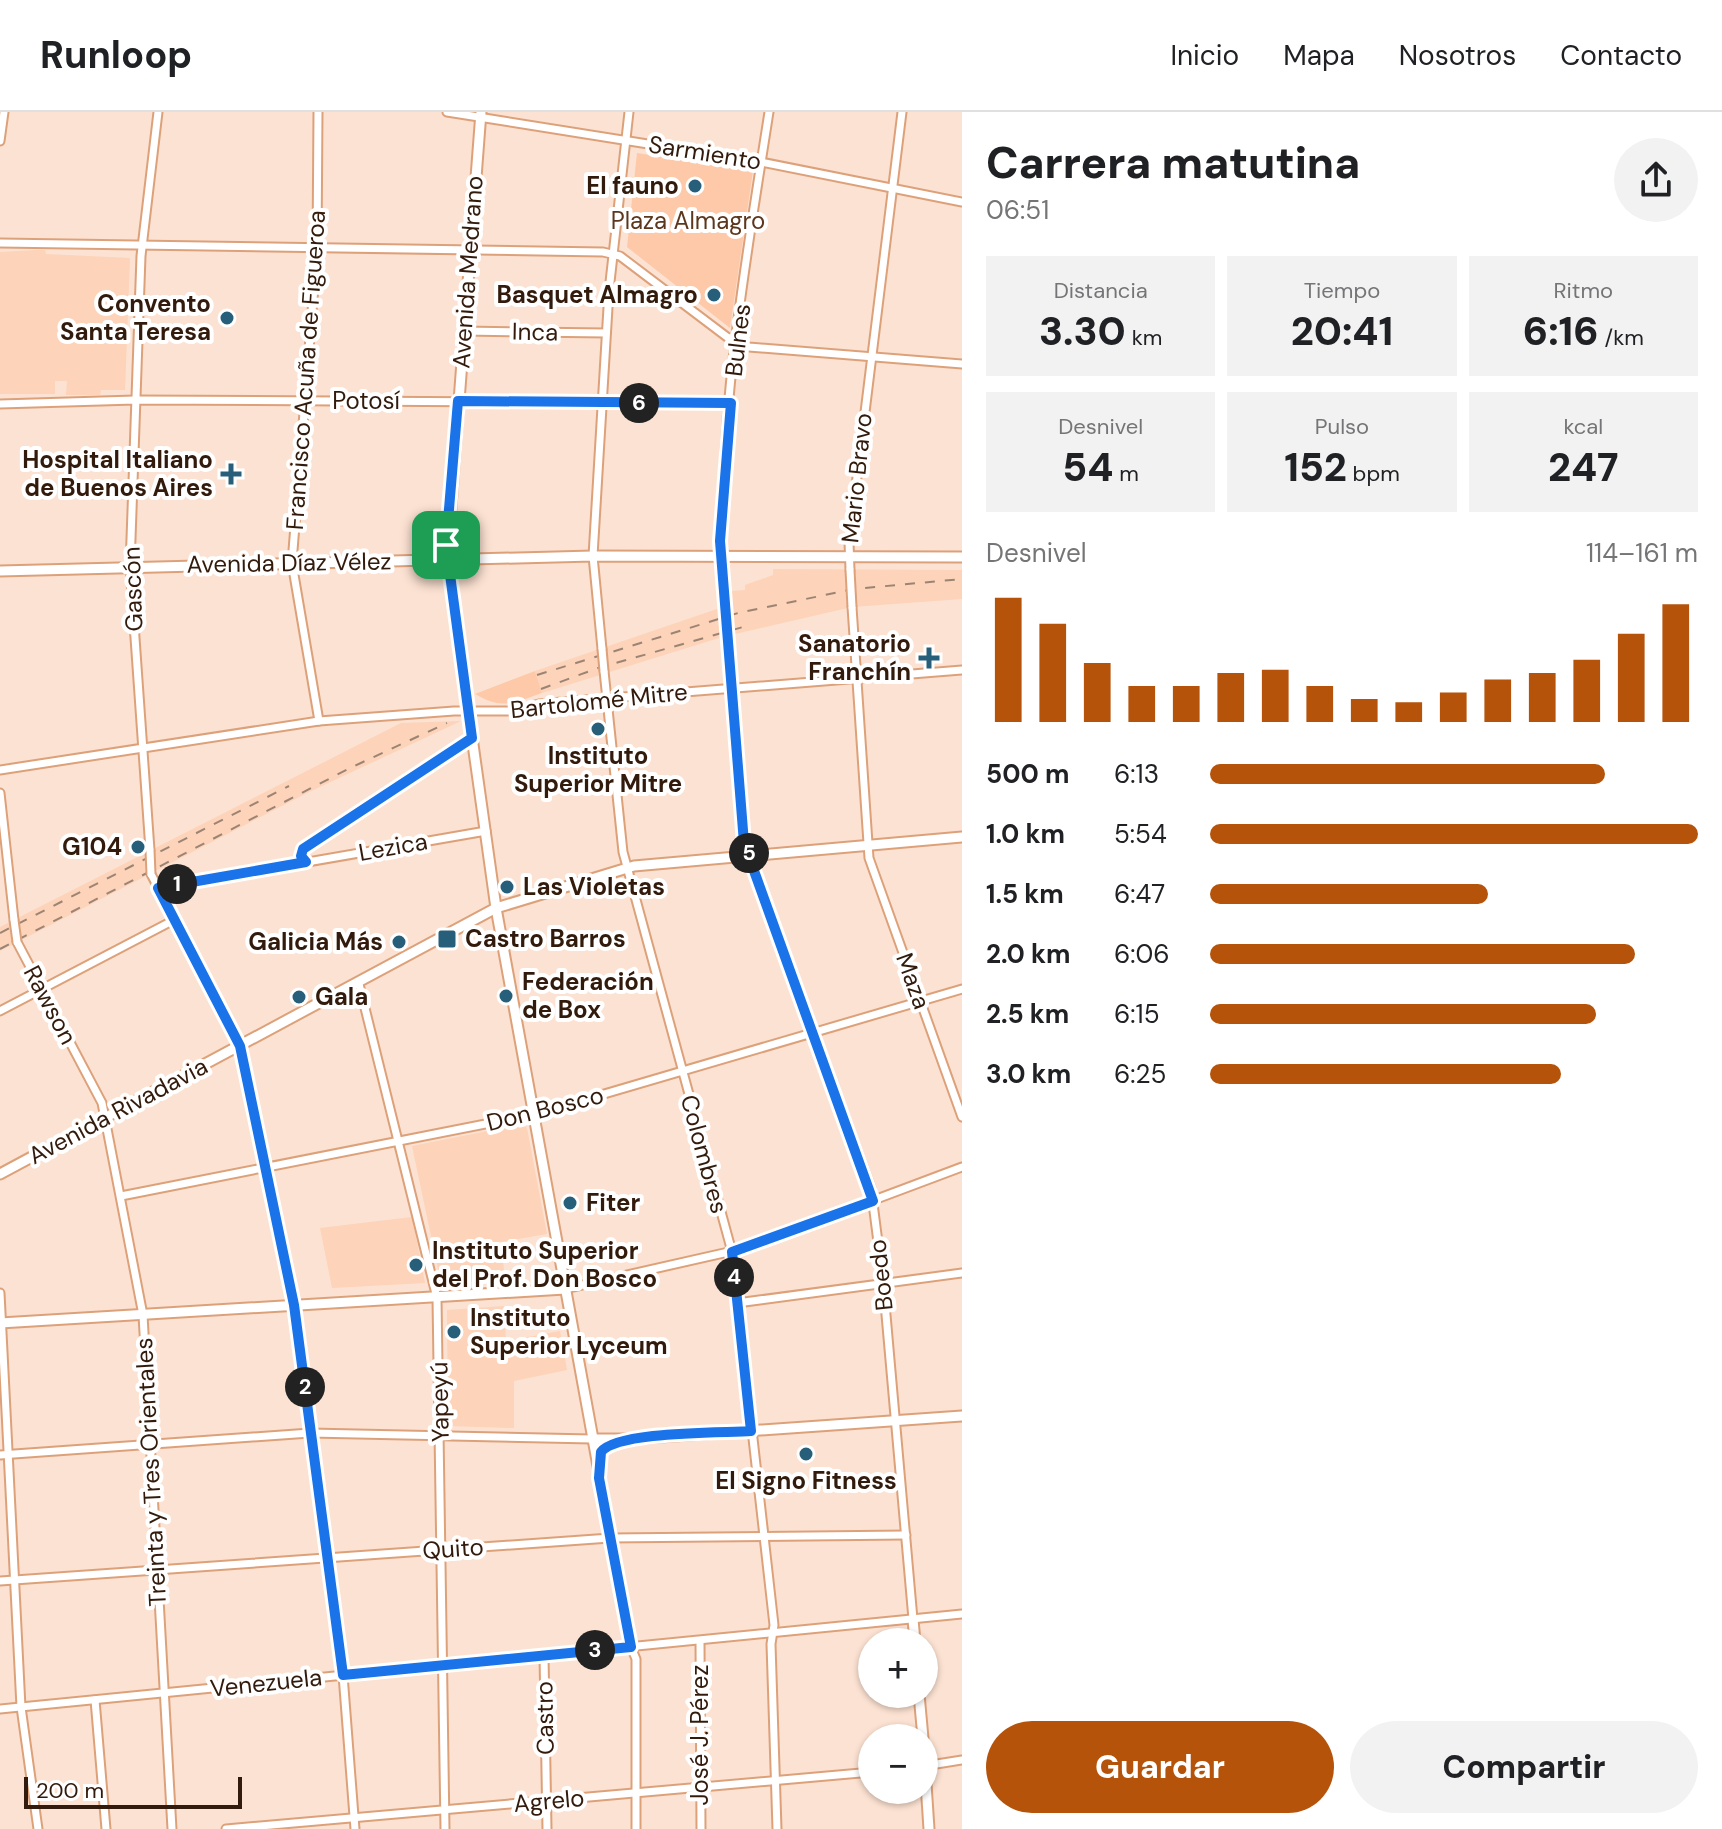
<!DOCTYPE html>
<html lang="es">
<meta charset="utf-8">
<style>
:root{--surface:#fff;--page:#f2f2f2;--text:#202124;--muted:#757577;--line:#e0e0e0;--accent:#b45309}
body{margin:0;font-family:"DM Sans",sans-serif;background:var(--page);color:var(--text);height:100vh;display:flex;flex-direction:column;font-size:30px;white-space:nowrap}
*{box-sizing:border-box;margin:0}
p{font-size:26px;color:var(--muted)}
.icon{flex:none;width:44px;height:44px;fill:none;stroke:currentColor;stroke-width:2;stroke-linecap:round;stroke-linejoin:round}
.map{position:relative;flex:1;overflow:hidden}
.sheet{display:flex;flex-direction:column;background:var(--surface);width:760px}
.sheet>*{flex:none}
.tools{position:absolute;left:858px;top:1516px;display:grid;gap:16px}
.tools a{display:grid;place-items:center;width:80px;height:80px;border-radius:50%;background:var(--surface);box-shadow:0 2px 6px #0004;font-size:40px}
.scale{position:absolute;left:24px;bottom:20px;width:218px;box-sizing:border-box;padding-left:8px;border:4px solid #321b0c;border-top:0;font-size:22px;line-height:28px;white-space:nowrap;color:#321b0c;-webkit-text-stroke:6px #fff;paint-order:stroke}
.pin{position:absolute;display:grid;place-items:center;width:68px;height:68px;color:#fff;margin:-34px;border-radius:16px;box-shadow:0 4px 12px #0006}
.km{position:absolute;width:40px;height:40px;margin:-20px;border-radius:50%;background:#222;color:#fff;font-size:22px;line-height:40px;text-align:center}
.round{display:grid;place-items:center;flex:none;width:84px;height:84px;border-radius:42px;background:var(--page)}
.summary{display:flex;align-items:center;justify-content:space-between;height:136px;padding:0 24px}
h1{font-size:44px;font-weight:800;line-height:60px}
.metrics{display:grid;grid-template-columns:repeat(3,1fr);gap:12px;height:136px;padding:8px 24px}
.metrics div{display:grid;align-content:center;border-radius:0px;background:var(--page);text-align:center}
.metrics b{font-size:40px;font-weight:800}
.metrics small{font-size:22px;font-weight:400}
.metrics p{font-size:22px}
.chart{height:224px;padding:16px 24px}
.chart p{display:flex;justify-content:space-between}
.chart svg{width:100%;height:144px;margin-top:8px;stroke:var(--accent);stroke-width:6}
.primary-button{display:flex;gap:16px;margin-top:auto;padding:16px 24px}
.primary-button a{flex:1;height:92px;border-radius:48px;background:var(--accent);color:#fff;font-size:32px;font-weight:800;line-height:92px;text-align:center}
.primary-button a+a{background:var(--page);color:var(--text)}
ul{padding:0 24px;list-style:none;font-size:26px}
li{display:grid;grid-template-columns:128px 96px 1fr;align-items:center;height:60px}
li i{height:20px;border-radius:10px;background:var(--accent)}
header{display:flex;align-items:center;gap:48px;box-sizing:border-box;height:112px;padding:0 40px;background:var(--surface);border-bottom:2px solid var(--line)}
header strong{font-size:38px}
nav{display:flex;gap:44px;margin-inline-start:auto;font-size:28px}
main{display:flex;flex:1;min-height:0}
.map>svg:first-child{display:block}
</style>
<header>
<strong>Runloop</strong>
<nav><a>Inicio</a><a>Mapa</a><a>Nosotros</a><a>Contacto</a></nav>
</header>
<main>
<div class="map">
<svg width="962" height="1717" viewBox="0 0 962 1717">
<rect width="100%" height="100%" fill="#fce2d2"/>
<g fill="#fdd3b9">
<path d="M36 138H45L46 142 130 146 125 278H101L100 283H66L67 269H55V282H0V140Z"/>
<path d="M773 457 962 458V487L852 495 722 525 542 581 535 559 720 496 732 489V479L745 478V473L773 463Z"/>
<path d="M461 609 309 680 0 839V815L401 611Z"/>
<path d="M523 1012 527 1016 547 1122 501 1130 505 1168 441 1171 412 1034Z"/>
<path d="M412 1105 425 1171 332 1176 320 1116Z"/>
<path d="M504 1194 506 1229 560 1219 567 1258 514 1269V1316L448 1314 447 1198Z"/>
</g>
<g fill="#fdc9a9">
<path d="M637 41 753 59 730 216 627 135Z"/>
<path d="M535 559 542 581C513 591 502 598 475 582Z"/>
</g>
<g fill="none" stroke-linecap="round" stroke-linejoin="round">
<g stroke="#dda17a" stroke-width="11">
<g id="minor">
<path d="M318 0 317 137 292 451 319 609"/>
<path d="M447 0 761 50 962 90"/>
<path d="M0 29 4 0"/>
<path d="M0 131 603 140 620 144 727 225 749 235 962 252"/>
<path d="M463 219 606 221"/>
<path d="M0 292 135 288 731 291"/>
<path d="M850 458 849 430 902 0"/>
<path d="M725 493C713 330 744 161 769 0"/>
<path d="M852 495 869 746 962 1005"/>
<path d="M728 524 744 731 871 1076 883 1169 913 1507"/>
<path d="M602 537 593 444 609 179 629 0"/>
<path d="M604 559 623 740 732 1140 774 1513 771 1532 777 1717"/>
<path d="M0 658 319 609 454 599H512L539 592 585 588 962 558"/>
<path d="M0 681 14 808"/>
<path d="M150 738 130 455 141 144 158 0"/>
<path d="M306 750 301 744 303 737 472 626"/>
<path d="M151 762 240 934 266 1055 297 1214 343 1563 355 1717"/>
<path d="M158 776 486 719"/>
<path d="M17 830 102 991 143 1203 172 1717"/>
<path d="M359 872 437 1186 445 1717"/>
<path d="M0 899 174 808"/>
<path d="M121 1084 536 1002 962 877"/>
<path d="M565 1177 746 1136 962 1055"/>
<path d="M0 1181 21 1595 38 1717"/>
<path d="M737 1191 962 1161"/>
<path d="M0 1343 310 1321 592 1327"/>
<path d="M0 1469 610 1426 906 1423"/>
<path d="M700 1529 701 1717"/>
<path d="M631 1535 636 1547V1717"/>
<path d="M544 1543 547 1717"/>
<path d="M95 1588 106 1717"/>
<path d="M0 1597 962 1502"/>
<path d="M924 1654 962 1648"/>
<path d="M226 1717 872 1660"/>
</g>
</g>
<g stroke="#dda17a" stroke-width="13">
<g id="major">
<path d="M481 0 447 447 496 796 631 1535"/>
<path d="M0 459 593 444 962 445"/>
<path d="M0 1062 496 796 634 754 962 725"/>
<path d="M0 1211 565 1177"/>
<path d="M592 1327H632L962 1304"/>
<path d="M913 1507 915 1530"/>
<path d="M919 1582 923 1626"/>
<path d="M924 1641 929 1717"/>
</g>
</g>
<use href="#minor" stroke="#fff" stroke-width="7"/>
<use href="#major" stroke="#fff" stroke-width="9"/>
<g stroke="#9c8474" stroke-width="2" stroke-dasharray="10 10" stroke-linecap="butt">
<path d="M537 563 738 501 854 477 962 467"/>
<path d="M541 577 598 556 743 515"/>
<path d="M0 821 289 674"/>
<path d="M0 837 350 656 447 611"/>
</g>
<g stroke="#dda17a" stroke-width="11" stroke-linecap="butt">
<g id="minor-bridge">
<path d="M850 458 852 495"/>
<path d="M725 493 728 524"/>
<path d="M602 537 604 559"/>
<path d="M150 738 151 762"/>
<path d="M14 808 17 830"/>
</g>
</g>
<use href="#minor-bridge" stroke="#fff" stroke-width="7"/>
</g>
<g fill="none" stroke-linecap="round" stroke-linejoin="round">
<g stroke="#fff" stroke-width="16">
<path id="route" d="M458 289 731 291 720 429 744 731 873 1089 732 1140 751 1319C722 1321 617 1319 601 1340L599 1366 631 1535 343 1563 294 1193 240 934 158 776 306 750 301 744 303 737 472 626 446 433Z"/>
</g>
<use href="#route" stroke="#1a73e8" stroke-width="10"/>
</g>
<g fill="#275e79" stroke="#fff" stroke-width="3">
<circle cx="695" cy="74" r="8"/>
<circle cx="714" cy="183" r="8"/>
<circle cx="227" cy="206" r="8"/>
<path d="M227 350h8v8h8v8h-8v8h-8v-8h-8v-8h8z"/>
<path d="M925 534h8v8h8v8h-8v8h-8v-8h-8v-8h8z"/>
<circle cx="598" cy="617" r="8"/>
<circle cx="138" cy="735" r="8"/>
<circle cx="507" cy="775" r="8"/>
<rect x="437" y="817" width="20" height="20" rx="4"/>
<circle cx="399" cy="830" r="8"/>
<circle cx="506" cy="884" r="8"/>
<circle cx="299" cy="885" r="8"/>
<circle cx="570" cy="1091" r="8"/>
<circle cx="416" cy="1153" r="8"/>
<circle cx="454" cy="1220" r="8"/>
<circle cx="806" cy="1342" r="8"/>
</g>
<g text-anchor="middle" stroke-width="8" stroke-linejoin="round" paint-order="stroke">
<g font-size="24" fill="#321b0c" stroke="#fff">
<text transform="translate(705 41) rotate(9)" y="8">Sarmiento</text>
<text transform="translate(468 160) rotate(-86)" y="8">Avenida Medrano</text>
<text transform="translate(535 220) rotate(1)" y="8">Inca</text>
<text transform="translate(738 228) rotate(-83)" y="8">Bulnes</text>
<text transform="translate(306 258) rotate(-86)" y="8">Francisco Acuña de Figueroa</text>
<text x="366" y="297">Potosí</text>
<text transform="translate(857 366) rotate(-84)" y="8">Mario Bravo</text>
<text transform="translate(289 451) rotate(-1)" y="8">Avenida Díaz Vélez</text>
<text transform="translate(133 477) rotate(-92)" y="8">Gascón</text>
<text transform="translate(599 589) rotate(-6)" y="8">Bartolomé Mitre</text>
<text transform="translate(393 735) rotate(-10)" y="8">Lezica</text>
<text transform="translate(913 869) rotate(70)" y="8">Maza</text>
<text transform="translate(50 893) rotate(62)" y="8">Rawson</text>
<text transform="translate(545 997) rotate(-14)" y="8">Don Bosco</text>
<text transform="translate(118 999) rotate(-28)" y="8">Avenida Rivadavia</text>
<text transform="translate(704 1042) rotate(75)" y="8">Colombres</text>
<text transform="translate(881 1163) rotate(-96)" y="8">Boedo</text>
<text transform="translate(440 1290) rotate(-91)" y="8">Yapeyú</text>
<text transform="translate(151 1360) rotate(-93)" y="8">Treinta y Tres Orientales</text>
<text transform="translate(453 1437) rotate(-4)" y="8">Quito</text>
<text transform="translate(266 1571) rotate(-6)" y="8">Venezuela</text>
<text transform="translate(545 1606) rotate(-91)" y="8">Castro</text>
<text transform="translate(700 1623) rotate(-90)" y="8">José J. Pérez</text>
<text transform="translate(549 1689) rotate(-5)" y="8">Agrelo</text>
</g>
<g font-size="24" font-weight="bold" fill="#321b0c" stroke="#fff" text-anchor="end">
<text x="679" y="82">El fauno</text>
<text x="698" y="191">Basquet Almagro</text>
<text x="211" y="200">Convento<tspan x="211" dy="28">Santa Teresa</tspan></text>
<text x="213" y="356">Hospital Italiano<tspan x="213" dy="28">de Buenos Aires</tspan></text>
<text x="911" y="540">Sanatorio<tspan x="911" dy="28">Franchín</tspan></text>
<text x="598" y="652" text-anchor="middle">Instituto<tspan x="598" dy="28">Superior Mitre</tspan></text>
<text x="122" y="743">G104</text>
<text x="523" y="783" text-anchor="start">Las Violetas</text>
<text x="465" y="835" text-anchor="start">Castro Barros</text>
<text x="383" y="838">Galicia Más</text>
<text x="522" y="878" text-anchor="start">Federación<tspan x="522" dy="28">de Box</tspan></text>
<text x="315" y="893" text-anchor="start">Gala</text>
<text x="586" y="1099" text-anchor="start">Fiter</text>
<text x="432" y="1147" text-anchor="start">Instituto Superior<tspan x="432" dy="28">del Prof. Don Bosco</tspan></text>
<text x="470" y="1214" text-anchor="start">Instituto<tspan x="470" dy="28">Superior Lyceum</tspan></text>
<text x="806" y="1377" text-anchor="middle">El Signo Fitness</text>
</g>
<g font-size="24" fill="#5d371d" stroke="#fff">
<text x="688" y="117">Plaza Almagro</text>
</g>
</g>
</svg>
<div class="tools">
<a>+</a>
<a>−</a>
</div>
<div class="scale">200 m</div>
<div class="pin" style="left:446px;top:433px;background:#1e9e55"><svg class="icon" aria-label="arrive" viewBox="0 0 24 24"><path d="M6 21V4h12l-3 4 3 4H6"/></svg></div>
<b class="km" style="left:177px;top:772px">1</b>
<b class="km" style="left:305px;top:1275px">2</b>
<b class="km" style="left:595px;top:1538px">3</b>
<b class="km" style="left:734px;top:1165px">4</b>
<b class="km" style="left:749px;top:741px">5</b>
<b class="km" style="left:639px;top:291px">6</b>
</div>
<section class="sheet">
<div class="summary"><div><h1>Carrera matutina</h1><p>06:51</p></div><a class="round"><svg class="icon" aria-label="share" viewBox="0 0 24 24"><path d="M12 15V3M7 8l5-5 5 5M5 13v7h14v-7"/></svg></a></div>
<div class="metrics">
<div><p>Distancia</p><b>3.30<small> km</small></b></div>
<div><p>Tiempo</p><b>20:41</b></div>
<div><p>Ritmo</p><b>6:16<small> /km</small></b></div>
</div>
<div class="metrics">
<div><p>Desnivel</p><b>54<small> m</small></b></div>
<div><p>Pulso</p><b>152<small> bpm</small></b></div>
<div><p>kcal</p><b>247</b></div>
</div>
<div class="chart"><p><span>Desnivel</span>114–161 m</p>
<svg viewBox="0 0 160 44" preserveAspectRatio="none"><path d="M5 44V6M15 44V14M25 44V26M35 44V33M45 44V33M55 44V29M65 44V28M75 44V33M85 44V37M95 44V38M105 44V35M115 44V31M125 44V29M135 44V25M145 44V17M155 44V8"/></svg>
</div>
<ul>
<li><b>500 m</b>6:13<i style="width:81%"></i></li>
<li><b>1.0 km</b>5:54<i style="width:100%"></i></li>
<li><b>1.5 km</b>6:47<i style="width:57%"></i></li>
<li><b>2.0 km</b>6:06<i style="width:87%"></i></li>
<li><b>2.5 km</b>6:15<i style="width:79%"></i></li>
<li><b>3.0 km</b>6:25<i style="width:72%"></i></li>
</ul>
<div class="primary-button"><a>Guardar</a><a>Compartir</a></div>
</section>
</main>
